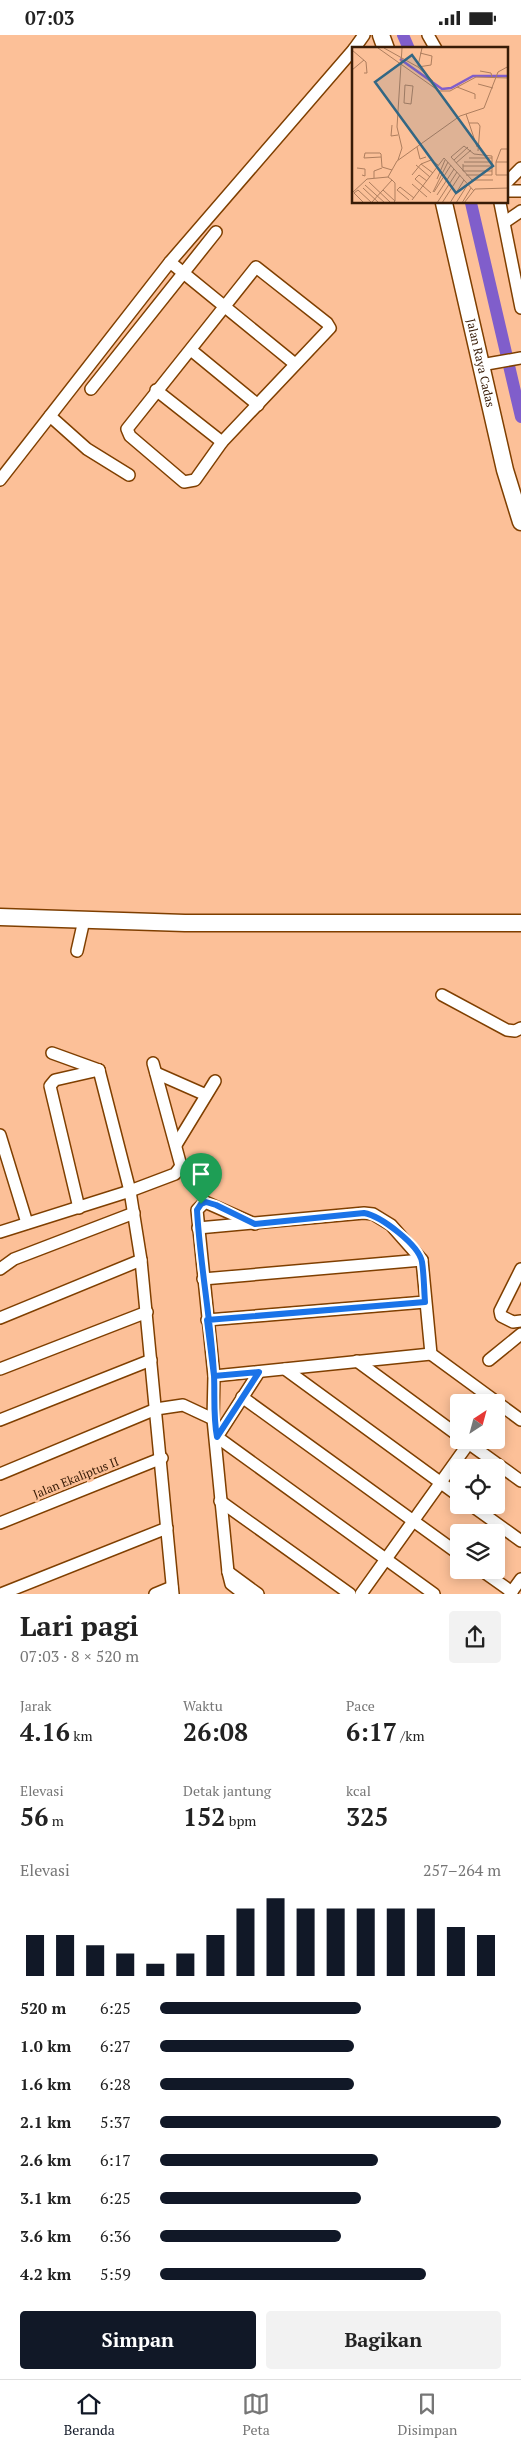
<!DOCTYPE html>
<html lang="id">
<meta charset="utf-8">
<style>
:root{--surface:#fff;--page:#f2f2f2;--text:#222;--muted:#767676;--line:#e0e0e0;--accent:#111827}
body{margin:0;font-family:"PT Serif",serif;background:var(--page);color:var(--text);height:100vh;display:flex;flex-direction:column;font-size:19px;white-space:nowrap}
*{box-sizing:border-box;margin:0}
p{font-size:16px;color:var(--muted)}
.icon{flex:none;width:28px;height:28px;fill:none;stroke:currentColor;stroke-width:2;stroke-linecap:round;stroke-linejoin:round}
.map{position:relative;height:1559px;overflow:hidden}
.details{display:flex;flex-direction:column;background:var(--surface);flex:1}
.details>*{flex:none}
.needle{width:32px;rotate:36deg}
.controls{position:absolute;left:450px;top:1359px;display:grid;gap:10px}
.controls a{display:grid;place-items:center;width:55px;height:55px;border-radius:5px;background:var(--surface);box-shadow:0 2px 12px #0003;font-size:25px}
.pin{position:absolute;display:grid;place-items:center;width:42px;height:42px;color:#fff;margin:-51px -21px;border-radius:50% 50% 50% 0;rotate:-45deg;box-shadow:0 0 5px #0007}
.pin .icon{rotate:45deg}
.round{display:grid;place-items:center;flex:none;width:52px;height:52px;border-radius:5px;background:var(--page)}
.overview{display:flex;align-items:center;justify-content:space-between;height:85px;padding:0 20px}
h1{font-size:28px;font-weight:700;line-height:38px}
.figures{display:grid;grid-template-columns:repeat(3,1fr);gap:8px;height:85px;padding:5px 20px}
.figures div{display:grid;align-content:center}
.figures b{font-size:25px;font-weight:700}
.figures small{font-size:14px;font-weight:400}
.figures p{font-size:14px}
.chart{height:140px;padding:10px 20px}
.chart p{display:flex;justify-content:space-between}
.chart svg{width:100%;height:90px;margin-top:5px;stroke:var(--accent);stroke-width:6}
.cta{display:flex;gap:10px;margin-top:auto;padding:10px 20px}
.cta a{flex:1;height:58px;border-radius:5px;background:var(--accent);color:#fff;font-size:20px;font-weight:700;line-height:58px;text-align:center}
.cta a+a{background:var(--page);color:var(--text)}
ul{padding:0 20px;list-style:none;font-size:16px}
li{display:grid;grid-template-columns:80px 60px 1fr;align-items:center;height:38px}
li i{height:12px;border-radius:6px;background:var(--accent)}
.status{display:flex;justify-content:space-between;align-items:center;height:35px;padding:0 25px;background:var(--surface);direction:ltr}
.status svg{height:14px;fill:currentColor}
.tabs{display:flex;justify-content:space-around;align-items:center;height:70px;border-top:1px solid var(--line);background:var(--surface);font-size:14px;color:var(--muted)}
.tabs a{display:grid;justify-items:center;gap:2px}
.tabs .on{color:var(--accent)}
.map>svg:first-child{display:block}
</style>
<div class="status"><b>07:03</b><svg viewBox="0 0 49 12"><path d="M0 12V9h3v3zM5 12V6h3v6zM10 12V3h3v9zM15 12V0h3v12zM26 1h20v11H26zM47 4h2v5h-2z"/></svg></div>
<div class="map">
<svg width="521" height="1559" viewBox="0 0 521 1559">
<rect width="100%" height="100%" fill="#fcc098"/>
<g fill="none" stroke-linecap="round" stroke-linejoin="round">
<g stroke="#805ecb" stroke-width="12">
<path d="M403 0 409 14"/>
<path d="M471 168 521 382"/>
</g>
<g stroke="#7f3f00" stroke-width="14">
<g id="street">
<path d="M428 0 436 14"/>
<path d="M354 14 364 0"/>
<path d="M507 147 521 133"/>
<path d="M507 156H521"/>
<path d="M500 168 521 273"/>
<path d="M505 187 521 176"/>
<path d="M170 227 295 329"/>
<path d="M256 232 327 288 330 293 222 407 195 445 184 447 130 401 127 394Z"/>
<path d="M191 315 258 370"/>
<path d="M481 330 521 323"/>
<path d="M91 354 216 197"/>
<path d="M156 355 222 407"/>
<path d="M50 381 87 414 129 440"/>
<path d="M0 445 170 227 354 14"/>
<path d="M77 916 84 885"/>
<path d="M442 960 507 995 515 996 521 993"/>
<path d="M52 1018 99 1035"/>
<path d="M99 1035 130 1156 175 1139 181 1131 153 1028"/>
<path d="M156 1038 206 1060"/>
<path d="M0 1100 27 1188"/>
<path d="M176 1110 215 1046"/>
<path d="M79 1173 50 1051 55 1045 99 1035"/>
<path d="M198 1193 364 1178 373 1179 391 1190 422 1225 431 1319 521 1385"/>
<path d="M0 1197 130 1156 141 1225 173 1559"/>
<path d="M0 1234 14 1224 134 1178"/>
<path d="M521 1234 500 1276 501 1281 513 1287 521 1286"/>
<path d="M203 1244 422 1225"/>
<path d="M0 1283 141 1225"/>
<path d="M207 1285 425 1267"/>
<path d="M489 1325 521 1299"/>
<path d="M357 1326 459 1401"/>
<path d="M0 1334 147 1277"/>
<path d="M285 1334 459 1461"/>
<path d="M259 1337 217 1402 434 1559"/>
<path d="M214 1341 431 1319"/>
<path d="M242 1362 459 1519"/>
<path d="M0 1385 151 1325"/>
<path d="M464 1405 521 1446"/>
<path d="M0 1439 156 1374 183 1370 213 1384"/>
<path d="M220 1466 350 1559"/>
<path d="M471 1470 521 1506"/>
<path d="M0 1488 162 1423"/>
<path d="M481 1535 512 1557"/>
<path d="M228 1537 258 1559"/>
<path d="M1 1559 167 1493"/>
<path d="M155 1559 172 1552"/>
<path d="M244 1559 231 1549 228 1537 213 1384 214 1341 197 1175 205 1167 255 1189"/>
<path d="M361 1559 471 1405"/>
<path d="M510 1559 521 1544"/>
</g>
</g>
<g stroke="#7f3f00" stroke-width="19">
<g id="secondary">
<path d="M381 0 386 14"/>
<path id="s1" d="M444 168 505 435 521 487"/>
<path d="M0 882 185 888H521"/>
</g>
</g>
<use href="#street" stroke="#fff" stroke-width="11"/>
<use href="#secondary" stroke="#fff" stroke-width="16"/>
</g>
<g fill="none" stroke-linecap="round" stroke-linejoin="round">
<g stroke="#fff" stroke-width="10">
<path id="route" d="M201 1169 197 1175C200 1230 211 1285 214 1340 215 1361 213 1381 217 1402L259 1337 214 1341 207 1285 425 1267C424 1254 424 1240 422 1227 419 1210 381 1181 364 1178L255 1189 216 1170 206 1167 201 1169"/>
</g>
<use href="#route" stroke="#1a73e8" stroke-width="6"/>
</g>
<g text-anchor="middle" stroke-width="5" stroke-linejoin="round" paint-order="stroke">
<g font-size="12" fill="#381c07" stroke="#fcc098">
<text dy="4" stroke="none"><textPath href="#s1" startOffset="164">Jalan Raya Cadas</textPath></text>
<text transform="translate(76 1443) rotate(-22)" y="4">Jalan Ekaliptus II</text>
</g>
</g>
<g transform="translate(352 12)">
<rect width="156" height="156" fill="#fcc098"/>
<path fill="none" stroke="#805ecb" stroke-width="2.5" d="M48 12 90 42 99 41 121 29H155"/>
<path fill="none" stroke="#ae7e5e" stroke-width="1" d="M26 1 87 44H98L124 30 157 31M32 1 66 20 81 34M0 3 14 15 15 26H12M66 19 70 1M66 20 79 18 80 9 68 6M0 23 12 13M128 24 139 26 140 30M126 37 141 41M53 38 61 39 59 57 52 56ZM105 40 123 47V52M114 67 125 100 128 98M117 76H126L128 79 126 104M40 78 39 89 46 88M65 100 68 112 74 110M29 110 12 111 13 106H28L29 107 30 120 40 123M99 110 112 99 122 107 140 109V128H114M99 110 120 133H141M117 111H140M46 113 50 101 45 80 50 1M102 113 116 100M112 115H140M144 115 149 102H157M157 115H144V128H157M104 116 119 103M69 117 79 113 86 118M111 117V124H140M64 118 78 130M111 119H140M5 121 13 122V129L10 128M60 128 69 117 81 126M22 131V124L30 121M85 132 93 113M40 133 43 136V154M75 134 67 128 63 132 79 146M17 135 39 156M60 137 75 150M13 138 33 156M11 141 27 156M31 143 43 154 41 156M81 145 96 115M82 145 99 118M0 146 15 132 36 130 45 114 108 69 132 61 146 25 157 19M85 148 102 122M57 153 45 143 48 140 62 151M60 153 92 111 122 144M20 155 40 133 36 130M12 156 2 146 6 143 20 156M85 156 105 125M90 156 108 128M98 156 112 133M104 156 116 137M110 156 119 141M112 156 123 142 157 141"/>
<path fill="#336784" fill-opacity="0.15" stroke="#336784" stroke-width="2.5" d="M60 8 141 119 104 146 23 35Z"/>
<rect width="156" height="156" fill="none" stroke="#381c07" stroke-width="2.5"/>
</g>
</svg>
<div class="controls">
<a><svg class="needle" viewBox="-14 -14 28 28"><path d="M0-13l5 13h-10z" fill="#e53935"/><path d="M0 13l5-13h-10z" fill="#767676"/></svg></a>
<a><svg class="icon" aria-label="locate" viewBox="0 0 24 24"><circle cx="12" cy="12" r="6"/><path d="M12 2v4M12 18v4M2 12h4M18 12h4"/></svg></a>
<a><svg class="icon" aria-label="layers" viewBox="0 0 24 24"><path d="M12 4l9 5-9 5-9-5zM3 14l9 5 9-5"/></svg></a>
</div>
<div class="pin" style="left:201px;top:1169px;background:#1e9e55"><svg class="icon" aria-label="arrive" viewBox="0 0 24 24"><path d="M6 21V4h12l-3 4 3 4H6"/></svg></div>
</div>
<section class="details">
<div class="overview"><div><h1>Lari pagi</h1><p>07:03 · 8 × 520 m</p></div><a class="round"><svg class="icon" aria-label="share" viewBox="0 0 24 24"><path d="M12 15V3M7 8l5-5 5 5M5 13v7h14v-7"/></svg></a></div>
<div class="figures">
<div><p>Jarak</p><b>4.16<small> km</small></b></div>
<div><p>Waktu</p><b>26:08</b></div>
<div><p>Pace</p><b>6:17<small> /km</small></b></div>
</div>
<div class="figures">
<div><p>Elevasi</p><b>56<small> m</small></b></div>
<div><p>Detak jantung</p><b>152<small> bpm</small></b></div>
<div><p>kcal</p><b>325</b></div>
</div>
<div class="chart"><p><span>Elevasi</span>257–264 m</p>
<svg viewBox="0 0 160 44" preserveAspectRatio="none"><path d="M5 44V24M15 44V24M25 44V29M35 44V33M45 44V38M55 44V33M65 44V24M75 44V11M85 44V6M95 44V11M105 44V11M115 44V11M125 44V11M135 44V11M145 44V20M155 44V24"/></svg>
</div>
<ul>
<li><b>520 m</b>6:25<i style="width:59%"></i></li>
<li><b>1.0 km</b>6:27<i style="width:57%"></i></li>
<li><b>1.6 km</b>6:28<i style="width:57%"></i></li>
<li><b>2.1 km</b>5:37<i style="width:100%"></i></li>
<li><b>2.6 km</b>6:17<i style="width:64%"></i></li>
<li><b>3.1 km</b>6:25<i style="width:59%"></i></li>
<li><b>3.6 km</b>6:36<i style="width:53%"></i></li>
<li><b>4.2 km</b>5:59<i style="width:78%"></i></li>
</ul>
<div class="cta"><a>Simpan</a><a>Bagikan</a></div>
</section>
<nav class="tabs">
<a class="on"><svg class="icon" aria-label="home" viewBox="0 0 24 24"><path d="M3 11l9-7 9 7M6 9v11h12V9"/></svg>Beranda</a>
<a><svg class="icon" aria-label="map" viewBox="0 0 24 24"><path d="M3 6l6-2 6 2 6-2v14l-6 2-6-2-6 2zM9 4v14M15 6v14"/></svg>Peta</a>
<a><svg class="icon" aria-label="saved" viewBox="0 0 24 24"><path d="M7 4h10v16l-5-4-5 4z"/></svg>Disimpan</a>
</nav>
